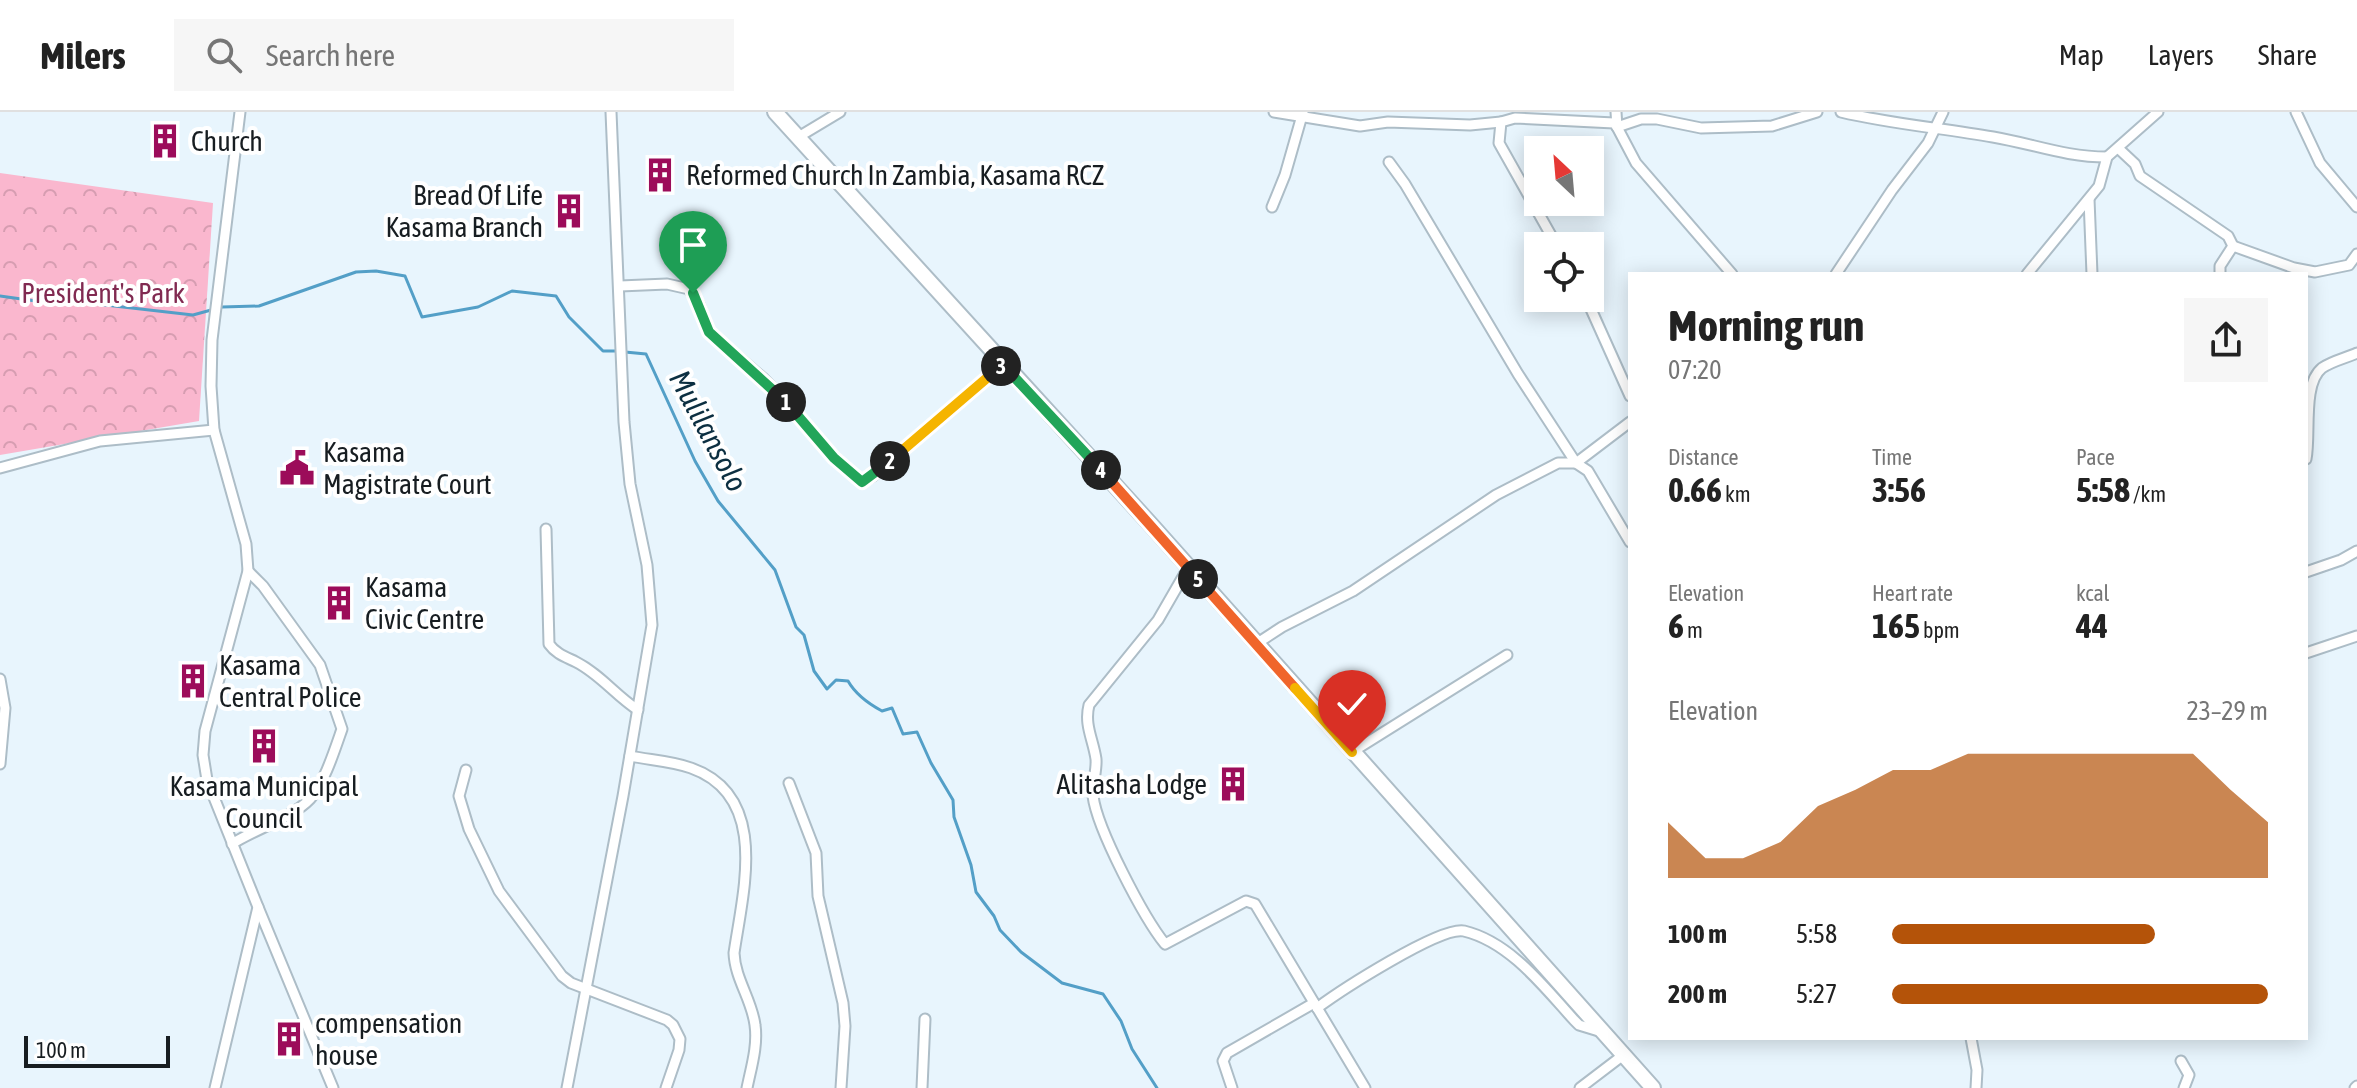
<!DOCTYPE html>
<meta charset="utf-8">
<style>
:root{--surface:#fff;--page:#f6f6f6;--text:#222;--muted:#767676;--line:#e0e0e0;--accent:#b45309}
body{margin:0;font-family:"Asap Condensed",sans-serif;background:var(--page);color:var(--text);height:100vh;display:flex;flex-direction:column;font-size:30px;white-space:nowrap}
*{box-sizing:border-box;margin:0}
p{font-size:26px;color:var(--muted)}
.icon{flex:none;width:44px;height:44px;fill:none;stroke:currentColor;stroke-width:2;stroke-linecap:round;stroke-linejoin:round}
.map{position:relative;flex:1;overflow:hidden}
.side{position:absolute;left:1628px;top:160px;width:680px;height:768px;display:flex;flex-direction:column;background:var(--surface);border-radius:0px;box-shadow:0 4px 20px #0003}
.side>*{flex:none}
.needle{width:52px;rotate:334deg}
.controls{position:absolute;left:1524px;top:24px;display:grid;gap:16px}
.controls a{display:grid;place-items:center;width:80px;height:80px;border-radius:0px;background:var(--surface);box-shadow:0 4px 20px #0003;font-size:40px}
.scale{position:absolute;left:24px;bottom:20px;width:146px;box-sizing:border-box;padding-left:8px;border:4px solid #171d21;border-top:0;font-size:22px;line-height:28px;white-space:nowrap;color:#171d21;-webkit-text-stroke:6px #fff;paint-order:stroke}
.pin{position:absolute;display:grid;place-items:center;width:68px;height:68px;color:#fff;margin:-82px -34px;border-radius:50% 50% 50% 0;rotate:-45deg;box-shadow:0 0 8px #0007}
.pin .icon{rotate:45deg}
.km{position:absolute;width:40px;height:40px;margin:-20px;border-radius:50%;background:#222;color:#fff;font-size:22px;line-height:40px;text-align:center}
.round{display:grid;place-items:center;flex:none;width:84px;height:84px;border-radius:0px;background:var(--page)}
.head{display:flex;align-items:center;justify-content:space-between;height:136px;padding:0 40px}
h1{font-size:44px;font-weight:700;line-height:60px}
.stats{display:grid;grid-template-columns:repeat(3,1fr);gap:12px;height:136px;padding:8px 40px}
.stats div{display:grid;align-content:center}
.stats b{font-size:34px;font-weight:700}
.stats small{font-size:22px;font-weight:400}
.stats p{font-size:22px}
.chart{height:224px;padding:16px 40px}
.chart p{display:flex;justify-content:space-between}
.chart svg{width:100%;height:144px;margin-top:8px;fill:var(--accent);opacity:.7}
ul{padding:0 40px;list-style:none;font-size:26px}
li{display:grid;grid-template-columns:128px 96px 1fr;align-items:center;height:60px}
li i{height:20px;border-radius:10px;background:var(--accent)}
header{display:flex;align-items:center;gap:48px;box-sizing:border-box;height:112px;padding:0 40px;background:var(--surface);border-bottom:2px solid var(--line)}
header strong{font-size:38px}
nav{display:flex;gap:44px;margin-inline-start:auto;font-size:28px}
.search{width:560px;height:72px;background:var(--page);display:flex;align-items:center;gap:20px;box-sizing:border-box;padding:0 28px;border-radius:0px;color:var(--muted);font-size:30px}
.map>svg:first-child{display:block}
</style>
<header>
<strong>Milers</strong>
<div class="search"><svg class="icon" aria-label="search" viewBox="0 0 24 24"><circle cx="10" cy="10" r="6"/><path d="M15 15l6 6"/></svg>Search here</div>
<nav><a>Map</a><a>Layers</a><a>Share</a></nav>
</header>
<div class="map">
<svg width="2357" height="976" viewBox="0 0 2357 976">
<defs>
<pattern id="park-crowns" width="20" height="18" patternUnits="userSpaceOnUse" patternTransform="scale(2)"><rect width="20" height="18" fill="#fab7ce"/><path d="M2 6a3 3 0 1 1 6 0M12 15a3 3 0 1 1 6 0" fill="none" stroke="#d69db1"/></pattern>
</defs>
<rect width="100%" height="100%" fill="#e8f5fd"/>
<path fill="url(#park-crowns)" d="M0 61 213 91 199 309 0 343Z"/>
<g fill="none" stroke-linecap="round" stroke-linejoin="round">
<g stroke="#539fc7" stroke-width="3">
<path d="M0 184 50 191H88L193 203 222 195 259 194 356 160 376 159 405 164 422 205 478 195 512 179 556 184 569 205 603 239H617"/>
<path d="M625 240 646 242 695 349 718 389 775 458 796 515 804 523 814 559 827 577 836 568 848 569C856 583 869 592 882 599L892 596 903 622 917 620 931 651 953 688 954 705 971 753 976 780 994 804 1000 818 1021 840 1062 871 1103 882 1121 909 1132 937 1157 976"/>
</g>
<g stroke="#adbdc7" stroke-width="13">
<g id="minor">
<path d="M1274 0 1360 14 1388 10 1470 13 1501 10"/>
<path d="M1616 0 1617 15 1636 51 1732 162"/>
<path d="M1841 0C1891 12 1942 16 1993 25 2034 32 2065 45 2107 45"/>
<path d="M2296 0 2320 51 2357 95"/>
<path d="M800 24 840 0"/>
<path d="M2119 37 2135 52 2140 64 2228 124 2233 134 2220 154V162"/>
<path d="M1389 50 1405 72 1518 262 1576 351 1588 359 1630 430"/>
<path d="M2089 87 2092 162"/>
<path d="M1272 95 1285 63 1303 0"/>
<path d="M1557 134 1499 31 1501 10 1515 6 1614 11 1617 15 1641 7H1657L1701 16 1772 14 1817 0"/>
<path d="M2233 134 2294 156 2315 160 2349 153 2357 142"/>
<path d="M1836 162 1892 78 1928 31 1943 0"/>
<path d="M2027 162 2099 74 2107 45 2158 0"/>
<path d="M620 174 667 172 689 177 699 192 709 220 764 267 791 295 834 346 862 370 873 364 1003 253"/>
<path d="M1586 186 1630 284"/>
<path d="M2306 347C2311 323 2302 272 2322 256 2332 249 2346 246 2357 241"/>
<path d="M0 356 100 329 214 318"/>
<path d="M546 417 549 532C556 542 566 545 576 550 600 562 616 584 638 598"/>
<path d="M1188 456 1158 508 1089 593C1084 613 1093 627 1096 647 1097 659 1092 671 1093 684 1097 717 1144 806 1165 832L1246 789 1255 792 1365 976"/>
<path d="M2306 460 2341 448 2357 439"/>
<path d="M1256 532 1282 515 1353 479 1496 383 1558 351H1576L1630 310"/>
<path d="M2306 541 2357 524"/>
<path d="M0 567 5 596 0 652"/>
<path d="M1352 640 1507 543"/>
<path d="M630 644C649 648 672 649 691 656 770 684 743 779 734 841 735 867 752 888 755 913 758 934 751 956 747 976"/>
<path d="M466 658 459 684 469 717 499 779 562 864 571 871 667 908 673 913 680 927 679 938 666 976"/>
<path d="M789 671 816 741 818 784 843 891 845 914 841 976"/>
<path d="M232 732C255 717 292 706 310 687 324 672 335 637 342 617L320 553 263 474 248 459"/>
<path d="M258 795 333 976"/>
<path d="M1317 896C1340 879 1440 814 1464 819 1510 830 1544 875 1574 908L1579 913 1602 920"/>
<path d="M1971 926 1977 958 1976 976"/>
<path d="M2181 949 2189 963 2184 976"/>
<path d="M215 976 258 795 207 668 203 643 205 619 248 459 246 432 214 318 211 274 212 228 240 0"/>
<path d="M567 976 623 684 652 513 647 453 630 372 624 310 611 0"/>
<path d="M922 976 925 907"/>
<path d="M1232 976 1223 949 1227 941 1314 891"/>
<path d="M1580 976 1622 944"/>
<path d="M2355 976 2357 974"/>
</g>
</g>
<g stroke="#adbdc7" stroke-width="18">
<path id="primary" d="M775 0 1153 415 1653 976"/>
</g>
<use href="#minor" stroke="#fff" stroke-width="9"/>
<use href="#primary" stroke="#fff" stroke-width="14"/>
</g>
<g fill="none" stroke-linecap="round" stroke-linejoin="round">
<g stroke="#fff" stroke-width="16">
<path id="split-1" d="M693 181 709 220 786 290"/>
</g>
<g stroke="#fff" stroke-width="16">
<path id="split-2" d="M786 290 834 346 862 370 890 349"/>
</g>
<g stroke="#fff" stroke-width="16">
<path id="split-3" d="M890 349 1001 254"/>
</g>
<g stroke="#fff" stroke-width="16">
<path id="split-4" d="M1001 254 1003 253 1101 358"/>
</g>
<g stroke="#fff" stroke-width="16">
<path id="split-5" d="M1101 358 1198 467"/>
</g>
<g stroke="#fff" stroke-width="16">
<path id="split-6" d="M1198 467 1295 576"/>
</g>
<g stroke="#fff" stroke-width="16">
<path id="split-7" d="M1295 576 1352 640"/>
</g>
<use href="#split-1" stroke="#22a559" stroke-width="10"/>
<use href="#split-2" stroke="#22a559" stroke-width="10"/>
<use href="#split-3" stroke="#f5b400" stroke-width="10"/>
<use href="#split-4" stroke="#22a559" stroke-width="10"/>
<use href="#split-5" stroke="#f0652b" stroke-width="10"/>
<use href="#split-6" stroke="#f0652b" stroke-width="10"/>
<use href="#split-7" stroke="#f5b400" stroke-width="10"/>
</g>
<defs>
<g id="building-bare" transform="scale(2.76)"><path d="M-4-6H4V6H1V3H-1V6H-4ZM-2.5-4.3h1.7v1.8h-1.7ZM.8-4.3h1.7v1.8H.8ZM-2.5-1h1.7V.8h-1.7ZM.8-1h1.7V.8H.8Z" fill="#9c0c5a" stroke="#fff" stroke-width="2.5" paint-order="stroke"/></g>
<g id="civic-bare" transform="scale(2.76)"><path d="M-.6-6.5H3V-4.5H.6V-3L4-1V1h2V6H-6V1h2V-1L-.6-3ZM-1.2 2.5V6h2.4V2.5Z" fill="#9c0c5a" stroke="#fff" stroke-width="2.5" paint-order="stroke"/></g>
</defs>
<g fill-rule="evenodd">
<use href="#building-bare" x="165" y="29"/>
<use href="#building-bare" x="660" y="63"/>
<use href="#building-bare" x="569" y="99"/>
<use href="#civic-bare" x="297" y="356"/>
<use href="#building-bare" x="339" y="491"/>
<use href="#building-bare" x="193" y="569"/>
<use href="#building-bare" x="264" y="634"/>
<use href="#building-bare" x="1233" y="672"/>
<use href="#building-bare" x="289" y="927"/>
</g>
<g text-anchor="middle" stroke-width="8" stroke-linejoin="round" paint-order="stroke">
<g font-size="28" fill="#171d21" stroke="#fff" text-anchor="start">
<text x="191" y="39">Church</text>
<text x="686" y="73">Reformed Church In Zambia, Kasama RCZ</text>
<text x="543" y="93" text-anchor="end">Bread Of Life<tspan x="543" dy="32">Kasama Branch</tspan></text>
<text x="323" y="350">Kasama<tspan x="323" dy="32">Magistrate Court</tspan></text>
<text x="365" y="485">Kasama<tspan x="365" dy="32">Civic Centre</tspan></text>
<text x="219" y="563">Kasama<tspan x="219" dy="32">Central Police</tspan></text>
<text x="1207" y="682" text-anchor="end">Alitasha Lodge</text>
<text x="264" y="684" text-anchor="middle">Kasama Municipal<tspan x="264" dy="32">Council</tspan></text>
<text x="315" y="921">compensation<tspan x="315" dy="32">house</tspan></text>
</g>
<g font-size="28" fill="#812a51" stroke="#fff">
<text x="103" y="191">President's Park</text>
</g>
<g font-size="30" font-style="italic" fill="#0c2f41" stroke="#fff">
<text transform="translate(708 319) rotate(62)" y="10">Mulilansolo</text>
</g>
</g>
</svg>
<div class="controls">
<a><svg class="needle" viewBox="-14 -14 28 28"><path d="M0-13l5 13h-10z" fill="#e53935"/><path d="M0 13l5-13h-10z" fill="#767676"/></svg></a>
<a><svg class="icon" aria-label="locate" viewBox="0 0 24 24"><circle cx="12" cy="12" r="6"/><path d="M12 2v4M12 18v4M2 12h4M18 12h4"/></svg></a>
</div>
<div class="scale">100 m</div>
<div class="pin" style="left:693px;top:181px;background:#1e9e55"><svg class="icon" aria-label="arrive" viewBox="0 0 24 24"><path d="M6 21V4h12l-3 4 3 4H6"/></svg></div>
<div class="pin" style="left:1352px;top:640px;background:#d93025"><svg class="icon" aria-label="check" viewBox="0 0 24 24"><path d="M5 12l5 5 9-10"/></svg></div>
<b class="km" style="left:786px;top:290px">1</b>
<b class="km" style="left:890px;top:349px">2</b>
<b class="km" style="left:1001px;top:254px">3</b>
<b class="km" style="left:1101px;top:358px">4</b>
<b class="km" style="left:1198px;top:467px">5</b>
<section class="side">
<div class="head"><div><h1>Morning run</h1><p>07:20</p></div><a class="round"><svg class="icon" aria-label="share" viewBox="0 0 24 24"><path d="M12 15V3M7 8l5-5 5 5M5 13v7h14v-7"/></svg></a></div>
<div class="stats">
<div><p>Distance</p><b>0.66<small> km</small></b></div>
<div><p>Time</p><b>3:56</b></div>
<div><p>Pace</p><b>5:58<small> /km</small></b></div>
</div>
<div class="stats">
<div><p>Elevation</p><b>6<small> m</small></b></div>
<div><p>Heart rate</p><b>165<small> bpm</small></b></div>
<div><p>kcal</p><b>44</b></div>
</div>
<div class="chart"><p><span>Elevation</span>23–29 m</p>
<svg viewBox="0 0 160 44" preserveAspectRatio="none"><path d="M0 44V27L10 38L20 38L30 33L40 22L50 17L60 11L70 11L80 6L90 6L100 6L110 6L120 6L130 6L140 6L150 17L160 27V44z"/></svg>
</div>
<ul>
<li><b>100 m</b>5:58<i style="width:70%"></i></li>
<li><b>200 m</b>5:27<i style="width:100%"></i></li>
</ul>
</section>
</div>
